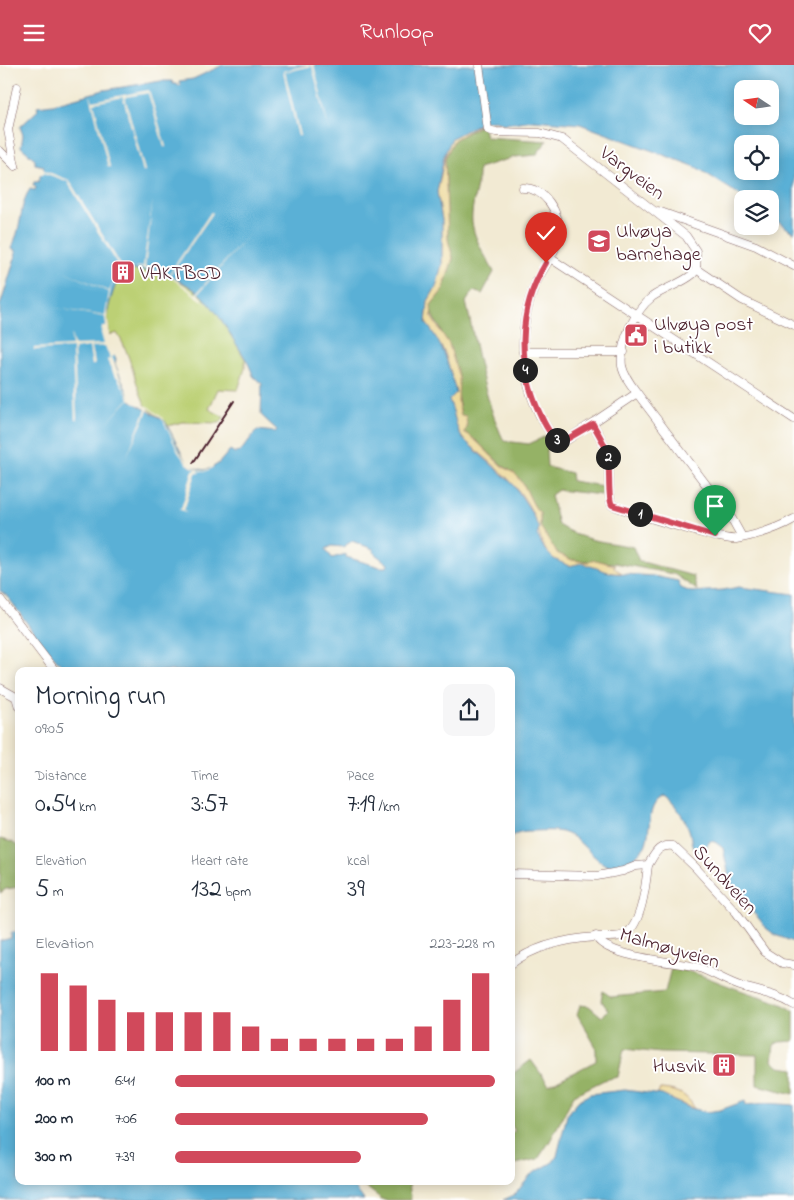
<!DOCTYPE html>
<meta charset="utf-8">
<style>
:root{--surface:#fff;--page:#f6f6f7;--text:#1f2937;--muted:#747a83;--accent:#d1495b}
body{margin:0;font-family:"Indie Flower",sans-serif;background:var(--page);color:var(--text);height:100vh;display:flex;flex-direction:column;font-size:19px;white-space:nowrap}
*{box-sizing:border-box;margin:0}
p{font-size:16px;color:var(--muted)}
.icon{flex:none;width:28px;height:28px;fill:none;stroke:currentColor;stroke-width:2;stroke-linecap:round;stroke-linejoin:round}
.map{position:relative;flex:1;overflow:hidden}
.side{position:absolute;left:15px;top:602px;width:500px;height:518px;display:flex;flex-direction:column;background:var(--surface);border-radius:10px;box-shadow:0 2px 12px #0003}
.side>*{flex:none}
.needle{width:32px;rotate:283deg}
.tools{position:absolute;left:734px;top:15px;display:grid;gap:10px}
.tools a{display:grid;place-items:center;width:45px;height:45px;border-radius:10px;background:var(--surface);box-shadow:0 2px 12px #0003;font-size:25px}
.pin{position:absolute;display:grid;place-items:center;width:42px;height:42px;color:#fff;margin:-51px -21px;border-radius:50% 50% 50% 0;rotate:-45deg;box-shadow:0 0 5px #0007}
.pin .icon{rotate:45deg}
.km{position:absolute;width:25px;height:25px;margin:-12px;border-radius:50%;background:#222;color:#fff;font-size:14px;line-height:25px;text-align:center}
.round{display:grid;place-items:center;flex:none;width:52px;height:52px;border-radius:10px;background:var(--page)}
.overview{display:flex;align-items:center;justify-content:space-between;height:85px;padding:0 20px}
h1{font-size:28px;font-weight:600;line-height:38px}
.stats{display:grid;grid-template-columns:repeat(3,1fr);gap:8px;height:85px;padding:5px 20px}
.stats div{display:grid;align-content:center}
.stats b{font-size:25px;font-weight:600}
.stats small{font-size:14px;font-weight:400}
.stats p{font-size:14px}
.chart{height:140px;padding:10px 20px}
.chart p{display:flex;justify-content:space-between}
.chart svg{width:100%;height:90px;margin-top:5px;stroke:var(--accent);stroke-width:6}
ul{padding:0 20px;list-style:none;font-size:16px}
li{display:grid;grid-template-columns:80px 60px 1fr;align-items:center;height:38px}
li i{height:12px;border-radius:6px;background:var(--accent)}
header{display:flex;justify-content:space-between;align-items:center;height:65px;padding:0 20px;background:var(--accent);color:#fff;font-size:22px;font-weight:600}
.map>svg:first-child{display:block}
</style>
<header><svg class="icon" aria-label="menu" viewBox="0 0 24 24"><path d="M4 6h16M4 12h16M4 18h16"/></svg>Runloop<svg class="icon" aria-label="heart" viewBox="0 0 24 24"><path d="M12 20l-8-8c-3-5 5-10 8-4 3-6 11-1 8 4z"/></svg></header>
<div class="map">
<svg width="794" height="1135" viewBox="0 0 794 1135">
<rect width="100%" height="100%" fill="#fff"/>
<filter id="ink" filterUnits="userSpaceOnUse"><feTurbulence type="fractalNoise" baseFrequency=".02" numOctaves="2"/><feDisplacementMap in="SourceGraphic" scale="10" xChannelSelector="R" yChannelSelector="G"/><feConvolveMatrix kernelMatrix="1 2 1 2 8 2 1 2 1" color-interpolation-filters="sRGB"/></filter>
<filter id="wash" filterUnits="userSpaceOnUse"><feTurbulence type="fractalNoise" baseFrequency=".0096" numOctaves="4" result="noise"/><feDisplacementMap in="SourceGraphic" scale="20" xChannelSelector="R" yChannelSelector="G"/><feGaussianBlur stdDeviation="1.12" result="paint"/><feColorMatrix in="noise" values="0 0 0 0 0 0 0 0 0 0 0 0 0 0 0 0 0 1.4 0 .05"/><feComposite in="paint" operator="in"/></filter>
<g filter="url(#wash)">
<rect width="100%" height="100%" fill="#f2ead3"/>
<path fill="#bcd074" stroke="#837850" d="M148 203C208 224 214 241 245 294V303L238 325 218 324 209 344 224 352 220 358 182 357 168 361C162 351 149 348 144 337 134 316 131 289 117 268L110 270C105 249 108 221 122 205Z"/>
<g fill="#95b266" stroke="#706848">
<path d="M483 59 486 72 547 76 536 90 515 92 478 103C479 120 473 133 472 149 470 169 485 190 494 207L482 229 473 226 466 237C477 284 483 332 504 376L529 379 546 371 553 378 546 386 547 402 571 408 572 416 603 421 602 430 558 425 551 430 558 460C585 477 604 476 633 482L639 496 693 511 697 525 674 509 615 498 572 495 557 488 548 477 540 461V448C530 439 528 423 518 412 514 407 507 404 502 400 489 389 479 376 464 367 458 334 452 301 442 268 438 255 432 258 431 240L443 225 453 193 448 175 445 93 454 75Z"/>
<path d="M0 774 12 777 19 782V822L6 824 0 828Z"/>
<path d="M671 903C696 906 716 917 740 925 759 932 778 935 794 946V976L779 977 774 980 772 996 779 1002 794 1004V1029L757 1020V990L661 988 624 984 618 1012 604 1015 574 1030 550 1076 538 1094 511 1100V1069L515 1066 511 1059V1010L531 995 549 1020 596 996V982L577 949 580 940 589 941 602 952 608 945 601 935 603 926 611 932 665 927Z"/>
<path d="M358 1116H409L411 1135H383Z"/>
</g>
<g fill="#eeda9e" stroke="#9c7c64">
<path d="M483 57 454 75 445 93 448 175 453 193 443 225 431 240 432 253 449 279 459 313 458 337 461 350 466 351 467 363 464 367C479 376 489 390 502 401 507 404 514 407 518 412 528 423 530 439 540 448V461L557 488 572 495 587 497 596 495 615 500 614 503 622 508C601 511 592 496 569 501 537 491 543 470 531 445 516 415 487 395 462 373 455 361 455 348 449 335L456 328 445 288 426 258 428 236 436 222 442 199V155L437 127 448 79 452 73 468 63Z"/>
<path d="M660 1024C677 1025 687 1029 695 1044L658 1029Z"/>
</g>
<g fill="#5ab0d6" stroke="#526880" fill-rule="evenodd">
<path d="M223 0H794V168L770 151V134H746L696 102 580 59 534 55 504 59 495 55 482 57 452 73 444 91 437 127 442 155V199L436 222 428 236 426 258C443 279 450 302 456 328L449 335C455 348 455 361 462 373L514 420 529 443 539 463 537 470 545 485 554 494 569 501 582 498 611 508 653 511 678 516 681 523 691 527 723 525 739 522 794 529V877L775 870 766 863 730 816 723 783 715 777 710 776 705 784 697 786C690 780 692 777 690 768 687 756 675 738 665 731 645 738 652 766 645 781 643 785 626 800 621 803 599 806 586 777 567 769 556 764 544 766 533 766 525 766 517 766 511 772V606H66L34 568 8 532 0 526V241L15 193 16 185 12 184C13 177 17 171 18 165 22 151 21 137 30 124L35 125 36 122 33 120 34 117H38L44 101 35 99V94L21 82 23 70 20 62 38 45 37 41 53 39 104 25 161 16H172L173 19H177L178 21 181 20 179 16 193 14ZM742 24H770V51H742ZM742 79H770V106H742ZM135 205C188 210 207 229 233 274 240 285 249 297 253 311L262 319 261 350 277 365 275 367 257 365 240 387 235 388 230 385 218 399 211 403 204 405 192 402 186 397 165 356 131 336 115 299 116 294C115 290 112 287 110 283 100 258 112 229 121 206ZM352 476 373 484 375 489 388 499 387 502H380L346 492V489L332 493 326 484 332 481 343 482Z"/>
<path d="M19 866V1116H350L364 1135H0V876L11 873V868Z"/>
<path d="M625 1025 662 1030 690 1043 707 1047 720 1045 745 1036 746 1040 766 1038 794 1040V1135H503L514 1130 532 1109 553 1097 557 1091 567 1050 578 1036 590 1029Z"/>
</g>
<g fill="#f2ead3">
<path d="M307 0H314L330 69 312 1 285 7 300 71H298L283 6Z"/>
<path d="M149 25 166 82H164L148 28 125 32 145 106H143L123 32 94 38 110 102H108L90 29 93 36Z"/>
<path d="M42 101 45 106 69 115 122 202H143L153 133 145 202 169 209 211 147 213 148 170 210 196 229 250 168 198 229 208 240 166 209 134 202 126 203 120 207 111 223 107 246 111 280 116 290 112 292 125 325 132 335 141 340 135 339 129 334 105 360 129 333 117 312H115L107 295 110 293 105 281 92 282 95 300H92L89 282 74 284 77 354H75L72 283 34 285V283L72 281 71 269 74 280 104 279 101 268 102 261H106L105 252 50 242 105 251 109 227 59 204 109 226 120 203 67 116 44 108 43 110 38 108Z"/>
<path d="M141 340 148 341 163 353 178 384 186 396 195 403 204 406 210 403 222 390 211 404 204 407 197 405 200 408H196L184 445 187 447 178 444H181L193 406 196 405 186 398 178 387 163 355 149 343 126 393 147 342Z"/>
</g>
</g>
<g filter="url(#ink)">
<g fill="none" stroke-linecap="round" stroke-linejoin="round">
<g stroke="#856666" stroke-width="9">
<g id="minor">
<path d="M479 0 488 65 496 67 540 68 562 74 686 171 696 186V204L693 209C681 219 665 223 652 232 635 245 619 279 622 301 624 311 631 320 637 328L732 454 742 472"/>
<path d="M0 86 15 101"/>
<path d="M15 101 8 65 17 22"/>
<path d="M523 123C545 123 560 147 559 169 557 188 542 203 535 220 514 271 521 332 556 375L564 377 637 328"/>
<path d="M658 146 756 181 794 201"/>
<path d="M550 193 794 354"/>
<path d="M696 204 742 235 794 260"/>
<path d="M523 287H624"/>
<path d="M593 359C598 369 605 378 607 388 611 402 607 431 612 440 629 447 722 476 736 474 757 470 775 465 794 454"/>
<path d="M0 534 55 606"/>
<path d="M0 623 16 632 19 642"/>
<path d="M511 809 597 811 623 806 636 801 648 800C655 789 658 779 673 781L695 802 736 847 765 887 782 898 794 900"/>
<path d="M596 871C603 892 678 897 697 902 712 907 725 916 740 921 759 927 776 929 794 940"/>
<path d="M511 899C534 881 568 874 596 872 605 871 618 874 626 869 642 858 646 818 648 800"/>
</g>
</g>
<use href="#minor" stroke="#fff" stroke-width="8"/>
<path stroke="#4a1f2b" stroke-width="2" d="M193 398 234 336"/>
</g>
</g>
<g fill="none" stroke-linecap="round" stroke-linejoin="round" filter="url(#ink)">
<g stroke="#fff" stroke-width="10">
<path id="route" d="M546 198C517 245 517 302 541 351 545 360 552 374 562 377L593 359C598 369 605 378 607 388 611 402 607 432 612 440L715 471"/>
</g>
<use href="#route" stroke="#d1495b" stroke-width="6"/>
</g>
<defs>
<g id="school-square" transform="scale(1.25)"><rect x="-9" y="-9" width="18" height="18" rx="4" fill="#d1495b" stroke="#fff"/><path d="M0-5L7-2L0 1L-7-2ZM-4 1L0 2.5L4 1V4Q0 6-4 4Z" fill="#fff"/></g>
<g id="building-square" transform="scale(1.25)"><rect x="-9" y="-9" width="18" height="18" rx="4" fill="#d1495b" stroke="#fff"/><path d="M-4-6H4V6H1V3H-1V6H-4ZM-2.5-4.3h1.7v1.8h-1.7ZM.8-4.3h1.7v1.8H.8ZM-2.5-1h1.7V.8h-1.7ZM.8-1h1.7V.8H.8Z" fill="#fff"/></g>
<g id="civic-square" transform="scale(1.25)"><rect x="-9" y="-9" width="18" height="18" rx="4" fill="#d1495b" stroke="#fff"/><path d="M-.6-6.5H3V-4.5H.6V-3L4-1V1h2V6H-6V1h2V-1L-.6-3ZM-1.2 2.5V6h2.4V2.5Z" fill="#fff"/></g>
</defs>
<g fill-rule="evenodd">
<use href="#school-square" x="599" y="176"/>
<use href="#building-square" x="123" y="207"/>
<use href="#civic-square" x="636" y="270"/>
<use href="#building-square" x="724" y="1000"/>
</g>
<g text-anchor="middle" stroke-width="4" stroke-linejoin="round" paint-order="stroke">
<g font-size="20" fill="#4a1f2b" stroke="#fff">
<text transform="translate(633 107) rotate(37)" y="7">Vargveien</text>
<text transform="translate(726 814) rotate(48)" y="7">Sundveien</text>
<text transform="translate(670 882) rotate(16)" y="7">Malmøyveien</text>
</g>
<g font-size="20" fill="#4a1f2b" stroke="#fff" text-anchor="start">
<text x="616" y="172">Ulvøya<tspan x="616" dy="23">barnehage</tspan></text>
<text x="140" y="214">VAKTBOD</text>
<text x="654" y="265">Ulvøya post<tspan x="654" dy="23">i butikk</tspan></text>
<text x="706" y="1007" text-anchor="end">Husvik</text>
</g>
</g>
</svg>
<div class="tools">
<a><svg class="needle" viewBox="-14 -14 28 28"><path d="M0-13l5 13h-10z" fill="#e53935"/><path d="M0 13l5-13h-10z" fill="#747a83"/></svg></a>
<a><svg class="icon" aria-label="locate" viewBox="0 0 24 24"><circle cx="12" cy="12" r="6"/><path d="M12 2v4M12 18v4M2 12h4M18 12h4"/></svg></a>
<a><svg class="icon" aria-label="layers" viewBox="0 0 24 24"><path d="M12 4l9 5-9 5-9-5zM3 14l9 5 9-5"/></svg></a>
</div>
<div class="pin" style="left:715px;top:471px;background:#1e9e55"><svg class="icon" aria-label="arrive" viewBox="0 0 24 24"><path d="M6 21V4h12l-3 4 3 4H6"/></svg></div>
<div class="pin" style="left:546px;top:198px;background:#d93025"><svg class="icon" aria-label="check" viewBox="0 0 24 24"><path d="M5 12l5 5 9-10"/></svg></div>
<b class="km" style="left:640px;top:449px">1</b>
<b class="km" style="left:608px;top:392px">2</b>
<b class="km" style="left:557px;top:375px">3</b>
<b class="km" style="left:525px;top:305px">4</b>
<section class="side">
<div class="overview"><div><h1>Morning run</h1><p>09:05</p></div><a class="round"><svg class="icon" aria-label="share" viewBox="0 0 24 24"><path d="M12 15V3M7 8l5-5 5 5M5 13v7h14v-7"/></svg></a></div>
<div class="stats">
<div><p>Distance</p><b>0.54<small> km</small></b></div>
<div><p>Time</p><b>3:57</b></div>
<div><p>Pace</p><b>7:19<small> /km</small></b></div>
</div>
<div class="stats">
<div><p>Elevation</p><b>5<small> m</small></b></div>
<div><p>Heart rate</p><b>132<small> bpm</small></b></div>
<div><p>kcal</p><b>39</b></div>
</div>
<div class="chart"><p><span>Elevation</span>223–228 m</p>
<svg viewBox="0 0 160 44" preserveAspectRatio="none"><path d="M5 44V6M15 44V12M25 44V19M35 44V25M45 44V25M55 44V25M65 44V25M75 44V32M85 44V38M95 44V38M105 44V38M115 44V38M125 44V38M135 44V32M145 44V19M155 44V6"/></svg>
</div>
<ul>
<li><b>100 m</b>6:41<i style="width:100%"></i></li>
<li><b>200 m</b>7:06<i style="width:79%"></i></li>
<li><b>300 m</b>7:39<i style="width:58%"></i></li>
</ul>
</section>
</div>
